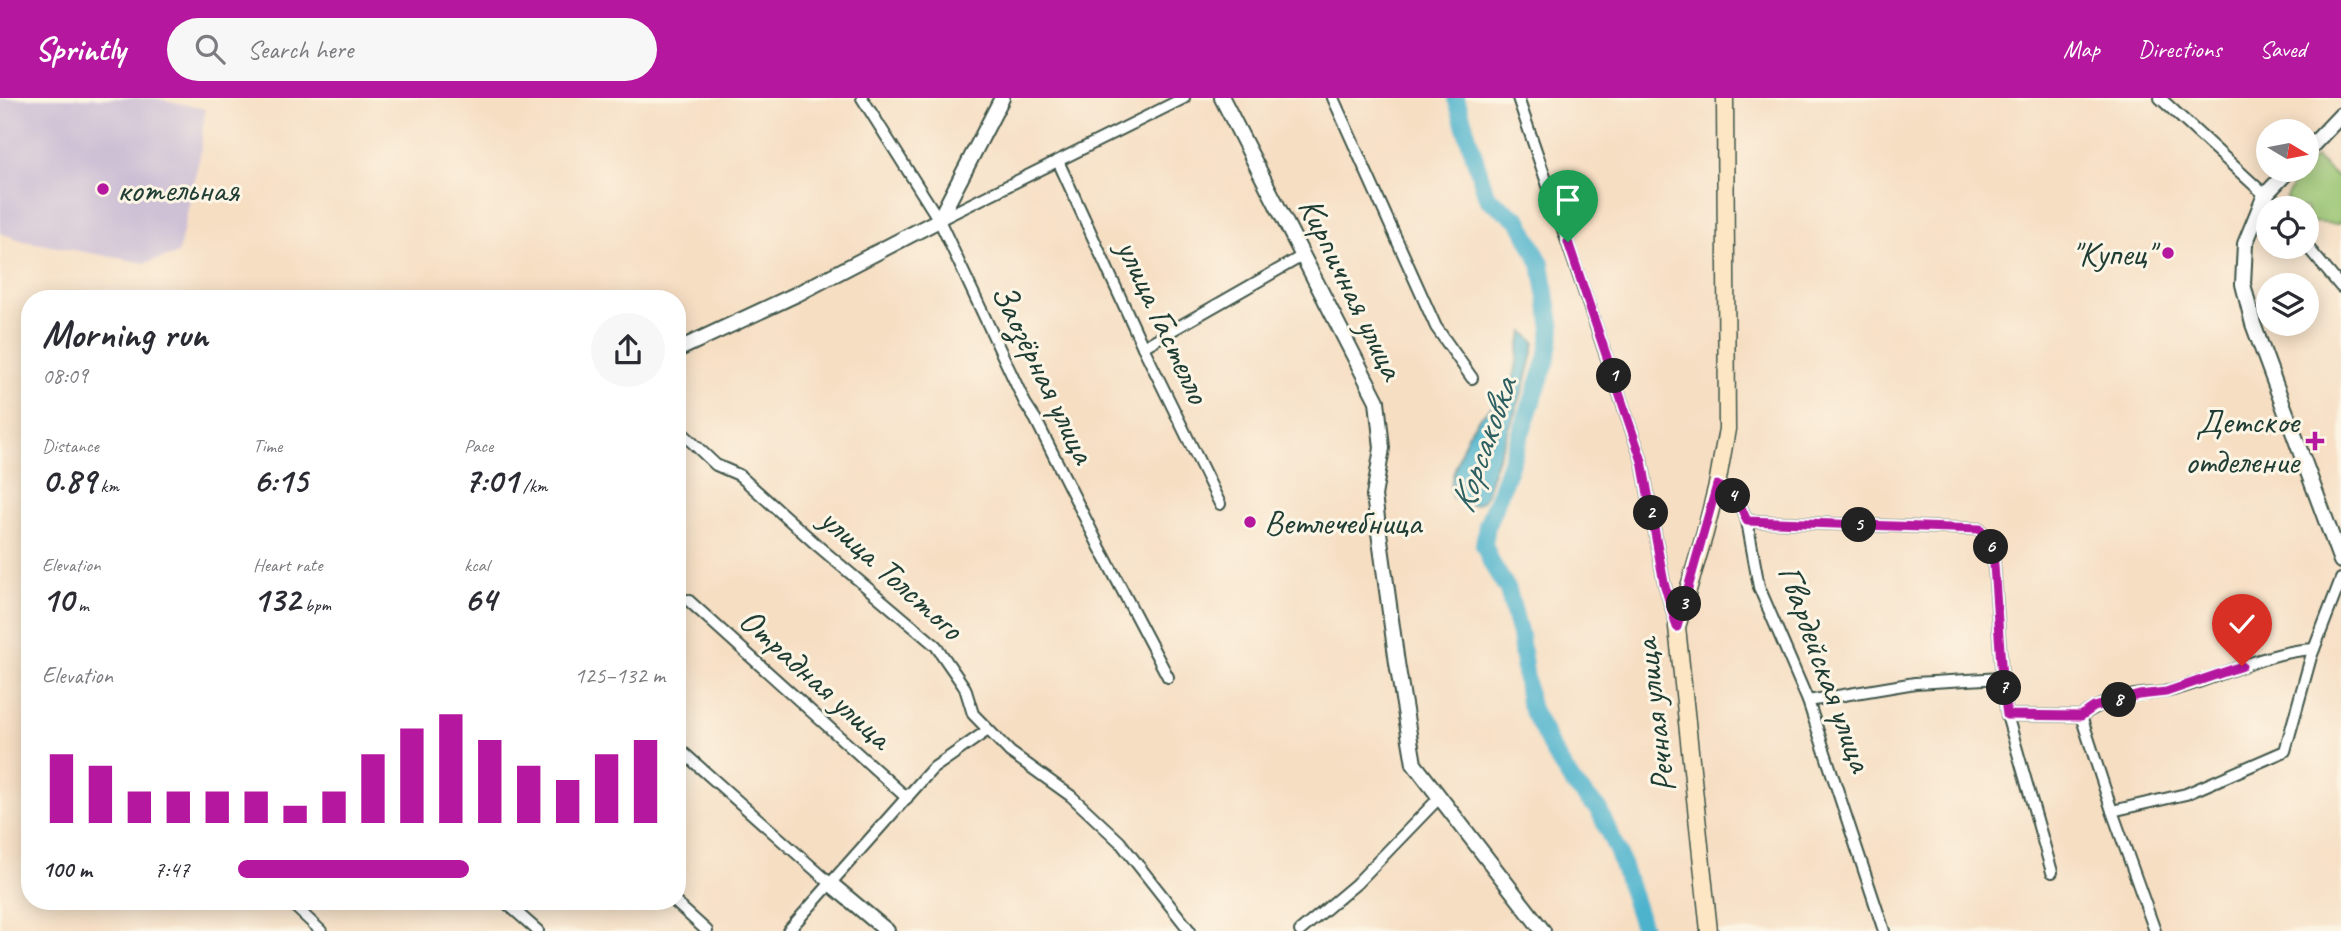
<!DOCTYPE html>
<meta charset="utf-8">
<style>
:root{--surface:#fff;--page:#f7f7f7;--text:#2b2b33;--muted:#7c7c81;--accent:#b5179e}
body{margin:0;font-family:Caveat,sans-serif;background:var(--page);color:var(--text);height:100vh;display:flex;flex-direction:column;font-size:26px;white-space:nowrap}
*{box-sizing:border-box;margin:0}
p{font-size:23px;color:var(--muted)}
.icon{flex:none;width:38px;height:38px;fill:none;stroke:currentColor;stroke-width:2;stroke-linecap:round;stroke-linejoin:round}
.map{position:relative;flex:1;overflow:hidden}
.panel{position:absolute;left:21px;top:192px;width:665px;height:620px;display:flex;flex-direction:column;background:var(--surface);border-radius:28px;box-shadow:0 4px 18px #0003}
.panel>*{flex:none}
.needle{width:46px;rotate:100deg}
.fabs{position:absolute;left:2256px;top:21px;display:grid;gap:14px}
.fabs a{display:grid;place-items:center;width:63px;height:63px;border-radius:50%;background:var(--surface);box-shadow:0 4px 18px #0003;font-size:35px}
.pin{position:absolute;display:grid;place-items:center;width:60px;height:60px;color:#fff;margin:-72px -30px;border-radius:50% 50% 50% 0;rotate:-45deg;box-shadow:0 0 7px #0007}
.pin .icon{rotate:45deg}
.km{position:absolute;width:35px;height:35px;margin:-18px;border-radius:50%;background:#222;color:#fff;font-size:19px;line-height:35px;text-align:center}
.round{display:grid;place-items:center;flex:none;width:74px;height:74px;border-radius:37px;background:var(--page)}
.headline{display:flex;align-items:center;justify-content:space-between;height:119px;padding:0 21px}
h1{font-size:38px;font-weight:700;line-height:52px}
.figures{display:grid;grid-template-columns:repeat(3,1fr);gap:10px;height:119px;padding:7px 21px}
.figures div{display:grid;align-content:center}
.figures b{font-size:35px;font-weight:700}
.figures small{font-size:19px;font-weight:400}
.figures p{font-size:19px}
.chart{height:196px;padding:14px 21px}
.chart p{display:flex;justify-content:space-between}
.chart svg{width:100%;height:126px;margin-top:7px;stroke:var(--accent);stroke-width:6}
ul{padding:0 21px;list-style:none;font-size:23px}
li{display:grid;grid-template-columns:112px 84px 1fr;align-items:center;height:52px}
li i{height:18px;border-radius:9px;background:var(--accent)}
header{display:flex;align-items:center;gap:42px;box-sizing:border-box;height:98px;padding:0 35px;background:var(--accent);color:#fff}
header strong{font-size:33px}
nav{display:flex;gap:38px;margin-inline-start:auto;font-size:24px}
.search{width:490px;height:63px;background:var(--page);display:flex;align-items:center;gap:18px;box-sizing:border-box;padding:0 24px;border-radius:38px;color:var(--muted);font-size:26px}
.map>svg:first-child{display:block}
</style>
<header>
<strong>Sprintly</strong>
<div class="search"><svg class="icon" aria-label="search" viewBox="0 0 24 24"><circle cx="10" cy="10" r="6"/><path d="M15 15l6 6"/></svg>Search here</div>
<nav><a>Map</a><a>Directions</a><a>Saved</a></nav>
</header>
<div class="map">
<svg width="2341" height="833" viewBox="0 0 2341 833">
<rect width="100%" height="100%" fill="#fcf5e5"/>
<filter id="ink" filterUnits="userSpaceOnUse"><feTurbulence type="fractalNoise" baseFrequency=".0143" numOctaves="2"/><feDisplacementMap in="SourceGraphic" scale="14" xChannelSelector="R" yChannelSelector="G"/><feConvolveMatrix kernelMatrix="1 2 1 2 8 2 1 2 1" color-interpolation-filters="sRGB"/></filter>
<filter id="wash" filterUnits="userSpaceOnUse"><feTurbulence type="fractalNoise" baseFrequency=".00686" numOctaves="4" result="noise"/><feDisplacementMap in="SourceGraphic" scale="28" xChannelSelector="R" yChannelSelector="G"/><feGaussianBlur stdDeviation="1.57" result="paint"/><feColorMatrix in="noise" values="0 0 0 0 0 0 0 0 0 0 0 0 0 0 0 0 0 1.4 0 .05"/><feComposite in="paint" operator="in"/></filter>
<g filter="url(#wash)">
<rect width="100%" height="100%" fill="#f6dec3"/>
<path fill="#ccbed4" d="M0 0H155L205 11 200 57 178 156 145 165 24 143 0 135Z"/>
<path fill="#9ac573" stroke="#5c8154" stroke-width="2" d="M2315 59 2341 83V123L2338 126 2309 124 2306 110H2296L2286 99 2301 72H2306L2307 67Z"/>
<path fill="#4eb3cd" stroke="#367880" stroke-width="2" d="M1524 234 1535 244C1527 291 1507 334 1491 379 1488 387 1489 398 1481 404 1471 411 1461 404 1452 399 1448 387 1453 379 1456 367 1463 349 1467 333 1481 319 1492 307 1503 301 1511 287 1519 269 1516 250 1524 234Z"/>
<g fill="none" stroke-linecap="round" stroke-linejoin="round">
<path stroke="#4eb3cd" stroke-width="18" d="M1456 0 1487 100 1519 122 1541 166 1552 231 1547 261 1501 392 1487 427 1484 447 1492 466 1508 492 1520 537 1529 605 1553 653 1572 684 1599 712 1619 757 1644 833"/>
</g>
</g>
<g filter="url(#ink)">
<g fill="none" stroke-linecap="round" stroke-linejoin="round">
<g stroke="#3f5549" stroke-width="14">
<g id="minor">
<path d="M862 0 939 122 1025 305 1036 322 1100 450 1168 579"/>
<path d="M1333 0 1436 229 1472 280"/>
<path d="M1518 0 1642 363 1664 485 1677 529"/>
<path d="M2160 0 2265 97 2276 110"/>
<path d="M1058 63 1143 249 1220 406"/>
<path d="M939 122 1184 0"/>
<path d="M2306 147 2341 189"/>
<path d="M1143 249 1304 157"/>
<path d="M677 330 716 367 739 377 818 448 936 548 965 590 973 616 1010 654 1071 698 1120 744 1190 833"/>
<path d="M1717 387 1737 400 1747 423 1759 489 1808 603 1884 833"/>
<path d="M1747 423 1980 431 1993 453 2002 580 2007 617 2081 618 2112 713 2155 833"/>
<path d="M688 502 907 700"/>
<path d="M1808 603 1915 585 2002 580"/>
<path d="M2007 617 2052 774"/>
<path d="M2081 618C2098 606 2121 599 2142 596 2151 595 2160 595 2169 593 2218 581 2262 554 2314 551"/>
<path d="M677 649 831 786"/>
<path d="M2112 713 2186 696 2285 653 2311 559 2341 481"/>
<path d="M289 803 321 833"/>
<path d="M504 803 538 833"/>
<path d="M674 803 707 833"/>
<path d="M788 833 932 671 988 632"/>
<path d="M1300 833 1356 786 1440 699"/>
</g>
</g>
<g stroke="#3f5549" stroke-width="18">
<g id="tertiary">
<path d="M1222 0 1377 303 1382 350 1374 398 1397 565 1414 666 1543 833"/>
<path d="M2306 54 2341 17"/>
<path d="M2289 72 2265 97 2245 146 2243 186 2253 226 2341 463"/>
<path d="M677 252 797 196 939 122 1002 0"/>
<path d="M831 786 887 833"/>
</g>
</g>
<g stroke="#3f5549" stroke-width="19">
<path id="secondary" d="M1709 833 1677 529 1705 435 1717 387 1727 331 1725 0"/>
</g>
<use href="#minor" stroke="#fff" stroke-width="10"/>
<use href="#tertiary" stroke="#fff" stroke-width="14"/>
<use href="#secondary" stroke="#fce6c4" stroke-width="16"/>
</g>
</g>
<g fill="none" stroke-linecap="round" stroke-linejoin="round" filter="url(#ink)">
<g stroke="#fff" stroke-width="14">
<path id="route" d="M1568 144 1642 363 1664 485 1677 529 1717 387 1737 400 1747 423 1980 431 1993 453 2002 580 2007 617 2081 618 2094 609 2139 597 2166 594 2242 568"/>
</g>
<use href="#route" stroke="#b5179e" stroke-width="9"/>
</g>
<g fill="#b5179e" stroke="#fcf5e5" stroke-width="2.5">
<circle cx="103" cy="91" r="7"/>
<circle cx="2168" cy="155" r="7"/>
<path d="M2311.5 332.5h7v7h7v7h-7v7h-7v-7h-7v-7h7z"/>
<circle cx="1250" cy="424" r="7"/>
</g>
<g text-anchor="middle" stroke-width="6" stroke-linejoin="round" paint-order="stroke">
<g font-size="35" fill="#1f3d34" stroke="#fcf5e5" text-anchor="start">
<text x="117" y="103">котельная</text>
<text x="2154" y="167" text-anchor="end">"Купец"</text>
<text x="2299" y="335" text-anchor="end">Детское<tspan x="2299" dy="40">отделение</tspan></text>
<text x="1264" y="436">Ветлечебница</text>
</g>
<g font-size="35" fill="#1f3d34" stroke="#fcf5e5">
<text transform="translate(1352 190) rotate(64)" y="12">Кирпичная улица</text>
<text transform="translate(1164 223) rotate(65)" y="12">улица Гастелло</text>
<text transform="translate(1044 275) rotate(64)" y="12">Заозёрная улица</text>
<text transform="translate(892 475) rotate(42)" y="12">улица Толстого</text>
<text transform="translate(1826 570) rotate(70)" y="12">Гвардейская улица</text>
<text transform="translate(816 580) rotate(42)" y="12">Отрадная улица</text>
<text transform="translate(1654 618) rotate(-97)" y="12">Речная улица</text>
</g>
<g font-size="37" font-style="italic" fill="#2d6062" stroke="#fcf5e5">
<text transform="translate(1482 347) rotate(-71)" y="13">Корсаковка</text>
</g>
</g>
</svg>
<div class="fabs">
<a><svg class="needle" viewBox="-14 -14 28 28"><path d="M0-13l5 13h-10z" fill="#e53935"/><path d="M0 13l5-13h-10z" fill="#7c7c81"/></svg></a>
<a><svg class="icon" aria-label="locate" viewBox="0 0 24 24"><circle cx="12" cy="12" r="6"/><path d="M12 2v4M12 18v4M2 12h4M18 12h4"/></svg></a>
<a><svg class="icon" aria-label="layers" viewBox="0 0 24 24"><path d="M12 4l9 5-9 5-9-5zM3 14l9 5 9-5"/></svg></a>
</div>
<div class="pin" style="left:1568px;top:144px;background:#1e9e55"><svg class="icon" aria-label="arrive" viewBox="0 0 24 24"><path d="M6 21V4h12l-3 4 3 4H6"/></svg></div>
<div class="pin" style="left:2242px;top:568px;background:#d93025"><svg class="icon" aria-label="check" viewBox="0 0 24 24"><path d="M5 12l5 5 9-10"/></svg></div>
<b class="km" style="left:1614px;top:278px">1</b>
<b class="km" style="left:1651px;top:415px">2</b>
<b class="km" style="left:1684px;top:506px">3</b>
<b class="km" style="left:1733px;top:398px">4</b>
<b class="km" style="left:1859px;top:427px">5</b>
<b class="km" style="left:1991px;top:449px">6</b>
<b class="km" style="left:2004px;top:590px">7</b>
<b class="km" style="left:2119px;top:602px">8</b>
<section class="panel">
<div class="headline"><div><h1>Morning run</h1><p>08:09</p></div><a class="round"><svg class="icon" aria-label="share" viewBox="0 0 24 24"><path d="M12 15V3M7 8l5-5 5 5M5 13v7h14v-7"/></svg></a></div>
<div class="figures">
<div><p>Distance</p><b>0.89<small> km</small></b></div>
<div><p>Time</p><b>6:15</b></div>
<div><p>Pace</p><b>7:01<small> /km</small></b></div>
</div>
<div class="figures">
<div><p>Elevation</p><b>10<small> m</small></b></div>
<div><p>Heart rate</p><b>132<small> bpm</small></b></div>
<div><p>kcal</p><b>64</b></div>
</div>
<div class="chart"><p><span>Elevation</span>125–132 m</p>
<svg viewBox="0 0 160 44" preserveAspectRatio="none"><path d="M5 44V20M15 44V24M25 44V33M35 44V33M45 44V33M55 44V33M65 44V38M75 44V33M85 44V20M95 44V11M105 44V6M115 44V15M125 44V24M135 44V29M145 44V20M155 44V15"/></svg>
</div>
<ul>
<li><b>100 m</b>7:47<i style="width:54%"></i></li>
</ul>
</section>
</div>
